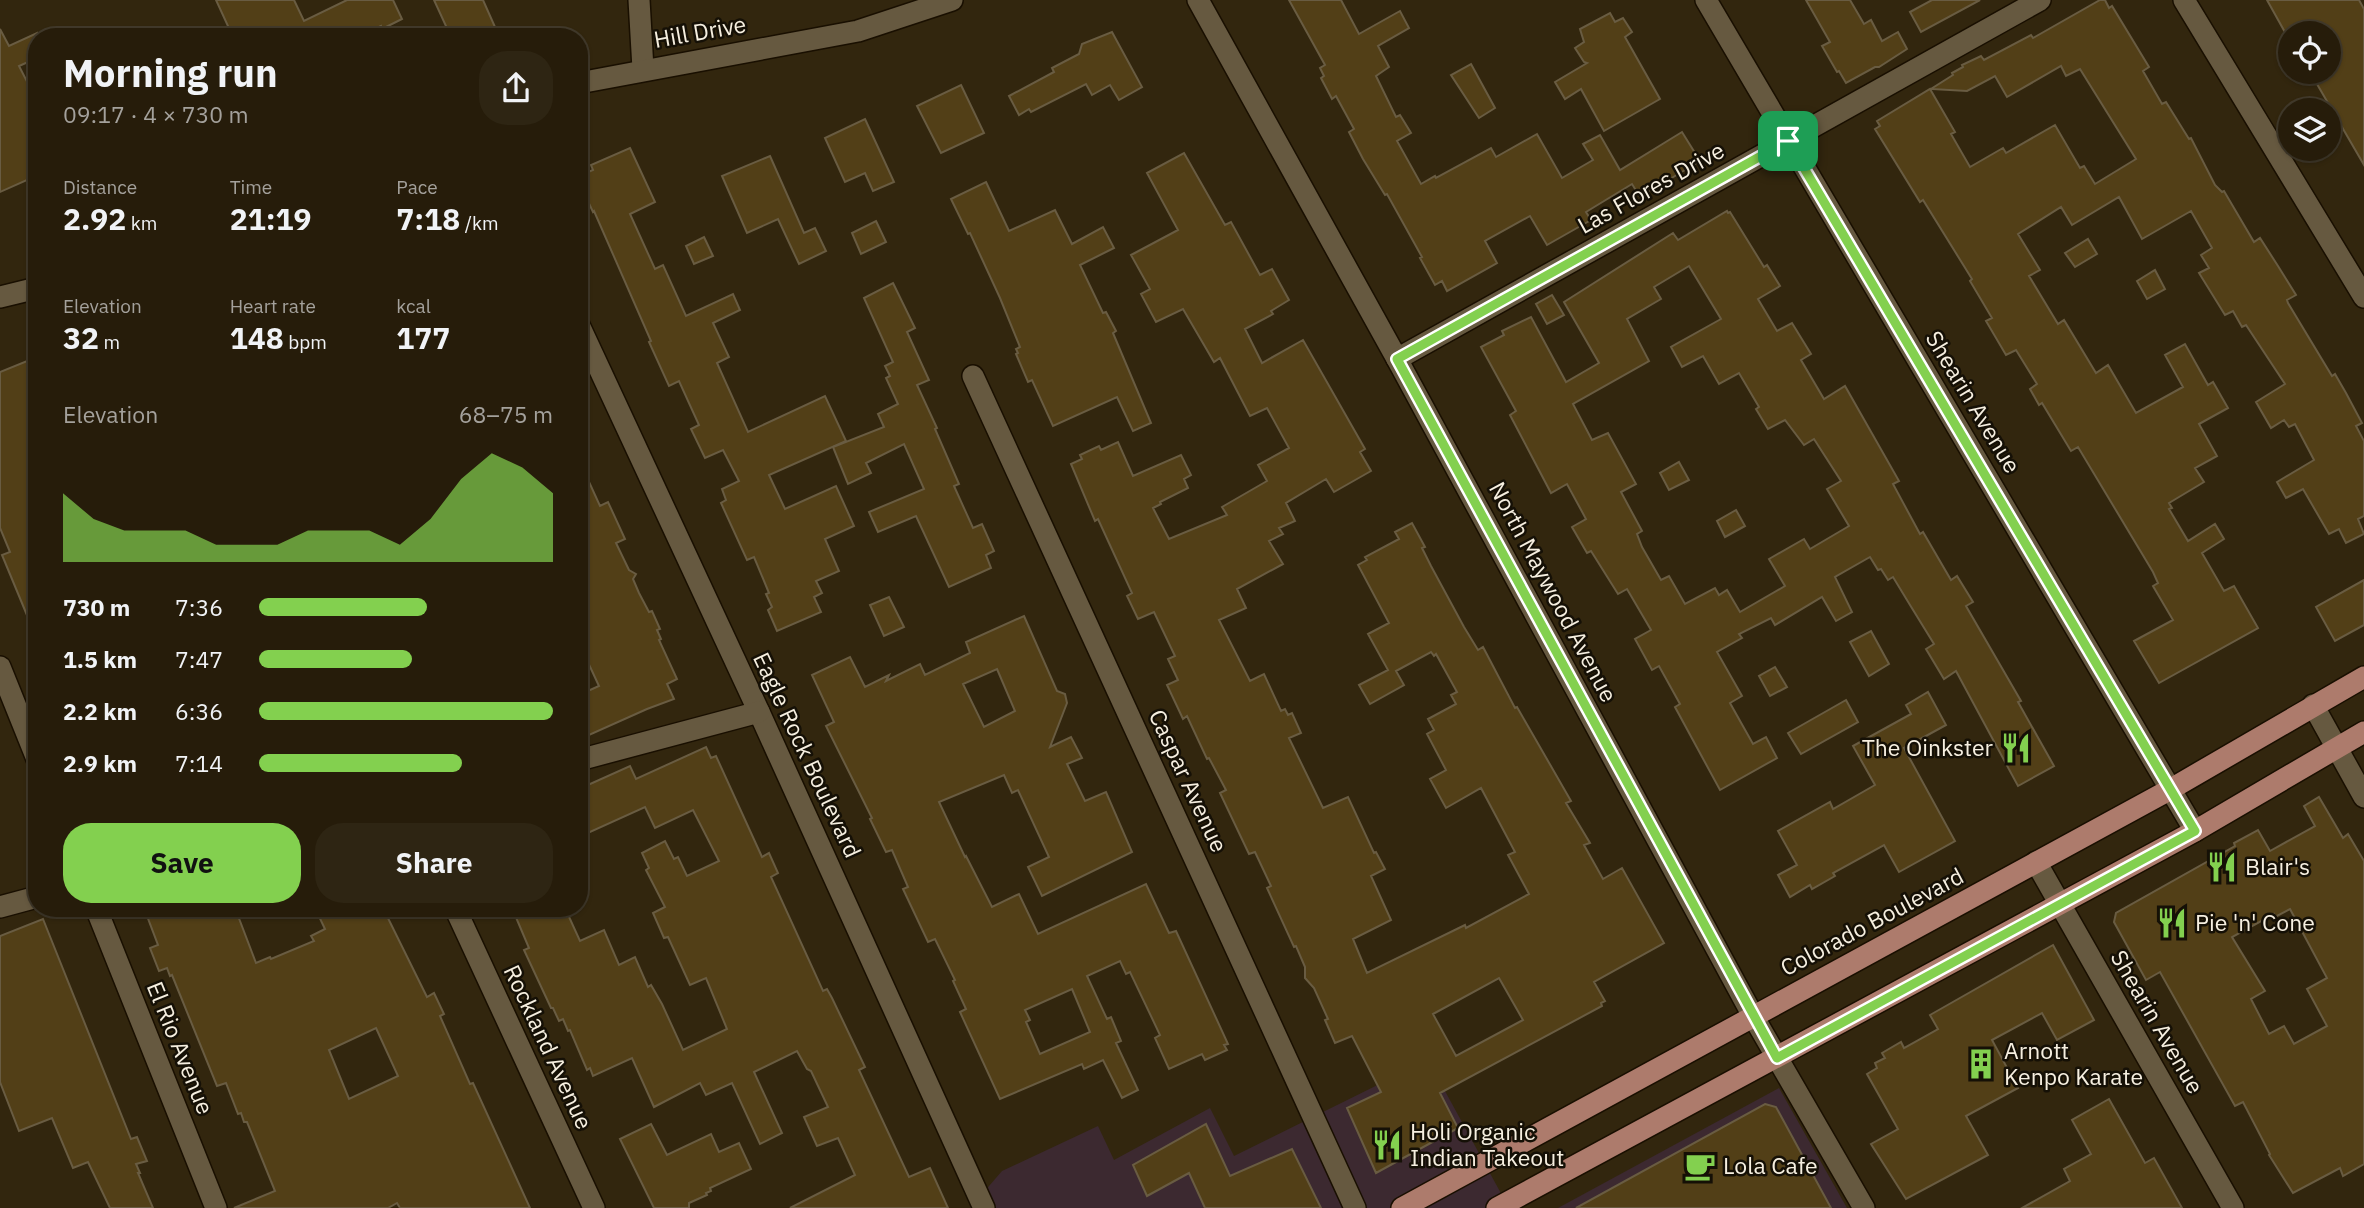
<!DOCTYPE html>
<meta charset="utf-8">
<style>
:root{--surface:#261c0a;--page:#2e2513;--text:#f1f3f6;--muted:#a4a19c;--line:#423a2b;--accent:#83d04f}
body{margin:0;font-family:"IBM Plex Sans",sans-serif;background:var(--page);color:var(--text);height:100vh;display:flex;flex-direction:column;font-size:26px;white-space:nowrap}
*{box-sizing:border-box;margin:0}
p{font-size:23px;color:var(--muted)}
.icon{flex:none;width:38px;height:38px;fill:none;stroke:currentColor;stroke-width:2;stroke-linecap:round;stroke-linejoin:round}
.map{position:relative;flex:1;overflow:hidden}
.panel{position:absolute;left:28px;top:28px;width:560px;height:889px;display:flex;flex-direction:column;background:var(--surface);border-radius:28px;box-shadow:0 2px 5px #0004,0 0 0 2px var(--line)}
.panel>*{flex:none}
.tools{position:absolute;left:2278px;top:21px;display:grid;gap:14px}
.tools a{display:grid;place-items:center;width:63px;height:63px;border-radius:50%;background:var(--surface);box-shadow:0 2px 5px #0004,0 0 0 2px var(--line);font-size:35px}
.pin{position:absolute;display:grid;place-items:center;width:60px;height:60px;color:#fff;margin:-30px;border-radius:14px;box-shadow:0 4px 10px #0006}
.round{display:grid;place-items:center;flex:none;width:74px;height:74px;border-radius:28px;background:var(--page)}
.summary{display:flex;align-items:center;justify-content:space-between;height:119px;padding:0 35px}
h1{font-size:38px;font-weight:700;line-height:52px}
.stats{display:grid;grid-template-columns:repeat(3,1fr);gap:10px;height:119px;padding:7px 35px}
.stats div{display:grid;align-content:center}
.stats b{font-size:30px;font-weight:700}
.stats small{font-size:19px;font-weight:400}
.stats p{font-size:19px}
.chart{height:196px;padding:14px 35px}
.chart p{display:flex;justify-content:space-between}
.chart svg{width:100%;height:126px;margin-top:7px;fill:var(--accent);opacity:.7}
.primary-button{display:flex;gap:14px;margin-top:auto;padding:14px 35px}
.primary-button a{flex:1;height:80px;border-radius:28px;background:var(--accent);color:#111;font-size:28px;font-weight:700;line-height:80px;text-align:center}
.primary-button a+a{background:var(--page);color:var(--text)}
ul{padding:0 35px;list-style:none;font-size:23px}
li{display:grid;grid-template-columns:112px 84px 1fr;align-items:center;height:52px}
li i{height:18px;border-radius:9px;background:var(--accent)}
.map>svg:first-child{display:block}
</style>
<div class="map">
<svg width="2364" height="1208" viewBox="0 0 2364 1208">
<rect width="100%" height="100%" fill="#32260e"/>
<g fill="#3c2930">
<path d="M1428 1060 1509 1208H970L1002 1171 1098 1126 1114 1160 1210 1108 1234 1156Z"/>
<path d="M1779 1088 1847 1208H1558Z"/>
</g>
<g fill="#523f17" stroke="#695c42" stroke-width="2" fill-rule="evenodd">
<path d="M216 0H294L304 21 347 0H393L402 19 382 29 381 26 364 34 362 28 344 37H233Z"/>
<path d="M434 0H483L495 27 473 37H451Z"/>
<path d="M1289 0H1341L1359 34 1400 11 1409 28 1378 46 1389 67 1376 76 1396 117 1400 115 1411 133 1397 141 1421 184 1435 176 1436 178 1491 148 1496 157 1537 134 1562 178 1593 160 1583 144 1600 135 1620 170 1682 132 1700 161 1640 197 1632 184 1586 212 1591 220 1547 245 1530 216 1485 241 1497 263 1447 291 1442 281 1435 285 1420 258 1422 257 1387 194 1385 195 1363 159 1349 132 1354 129 1336 96 1332 99 1321 78 1324 76 1320 68 1325 65Z"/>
<path d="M1806 0H1850L1864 24 1871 20 1882 41 1898 32 1907 49 1879 67H1875L1846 83 1839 71 1837 72 1822 46 1830 42Z"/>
<path d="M1932 0H1980L1921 32 1910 12Z"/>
<path d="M2100 0H2105L2109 8 2112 6 2149 67 2143 71 2162 104 2166 102 2189 139 2191 138 2215 185 2222 192 2224 191 2254 242 2260 238 2278 266 2296 295 2287 300 2288 303 2332 376 2335 374 2346 393 2362 423 2356 426 2364 441V516L2358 519 2364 534 2346 543 2339 529 2329 534 2303 489 2286 498 2277 482 2314 460 2295 424 2289 427 2284 420 2271 428 2256 402 2285 384 2246 325 2242 327 2233 311 2225 315 2199 273 2209 268 2201 255 2212 248 2191 211 2142 239 2119 197 2072 225 2061 207 2018 234 2040 270 2029 276 2058 324 2064 320 2096 373 2108 365 2136 413 2183 387 2165 355 2185 344 2208 385 2213 382 2228 408 2199 424 2217 456 2195 468 2204 482 2169 503 2172 508 2169 509 2188 541 2215 524 2224 539 2202 553 2224 591 2234 586 2258 628 2159 683 2134 641 2173 620 2153 586 2158 583 2153 572 2078 447 2071 451 2042 403 2039 405 2030 389 2037 384 2016 350 2006 355 1986 321 1992 318 1970 281 1972 279 1923 200 1920 202 1875 129 1880 126 1877 121 1930 89 1955 132 1951 134 1970 167 2003 148 2006 153 2055 125 2080 168 2084 166 2095 184 2136 159 2080 69 2066 76 2061 66 2007 97 1995 76 1967 91 1931 89 1953 75 1952 73 1963 67 1962 65 1981 56 1984 60 2031 35 2033 38Z"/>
<path d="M2267 0H2359L2364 9V165L2310 72H2329V33H2291V43Z"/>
<path d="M1610 13 1615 22 1623 18 1632 32 1625 37 1660 99 1604 131 1581 89 1565 99 1555 82 1587 63 1584 62 1575 48 1584 42 1580 29Z"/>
<path d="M0 29 9 46 37 33V58L19 66 37 101V160L30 163 36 176 0 192Z"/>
<path d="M1112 32 1142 87 1119 100 1110 85 1092 95 1086 84 1031 112 1029 109 1019 115 1009 96 1054 72 1052 68 1079 54 1082 44Z"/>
<path d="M1471 64 1495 108 1479 118 1451 75Z"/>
<path d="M961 85 984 133 941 153 917 106Z"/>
<path d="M865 119 894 182 873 191 865 173 845 182 825 138Z"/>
<path d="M630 148 655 202 630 214 655 269 663 265 686 316 733 294 740 310 713 323 729 357 717 363 748 432 825 396 846 441 769 475 785 509 836 486 854 526 825 539 839 571 816 581 822 593 814 597 821 612 777 631 768 610 772 607 766 594 769 593 754 557 747 560 721 503 726 500 722 489 739 481 723 450 705 458 691 429 699 425 679 381 669 386 649 342 651 341 594 211 593 212 579 182V176L593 170 591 165Z"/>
<path d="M1184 153 1225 225 1231 222 1260 275 1272 269 1289 300 1271 311 1273 314 1245 329 1262 363 1303 340 1365 449 1360 452 1371 471 1334 492 1326 479 1286 503 1295 521 1279 528 1283 534 1269 541 1283 564 1237 589 1246 608 1219 620 1250 681 1264 674 1281 711 1285 709 1288 715 1292 713 1301 733 1289 738 1323 808 1348 797 1374 853 1376 852 1385 869 1371 876 1391 920 1353 939 1367 973 1465 925 1466 928 1529 894 1508 855 1515 852 1481 788 1446 808 1430 779 1446 770 1427 734 1434 730 1428 719 1456 704 1451 695 1457 692 1436 654 1434 656 1431 652 1396 671 1404 685 1370 704 1359 685 1388 670 1368 634 1389 623 1358 565 1367 560 1365 557 1399 539 1395 532 1412 523 1425 547 1422 548 1431 566 1464 627 1478 650 1483 647 1515 708 1517 707 1571 801 1566 803 1590 843 1584 845 1603 879 1622 868 1664 943 1594 982 1605 1001 1601 1003 1602 1006 1440 1093 1458 1128 1376 1173 1347 1108 1381 1092 1352 1036 1335 1043 1325 1020 1328 1019 1314 988 1305 978V967L1296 946 1294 947 1267 888 1271 886 1255 852 1249 854 1220 793 1226 790 1209 758 1207 759 1187 716 1183 719 1167 685 1178 680 1168 659 1175 656 1154 612 1138 619 1127 596 1132 593 1098 519 1095 521 1071 464 1082 459 1080 455 1099 446 1101 450 1118 442 1133 476 1181 455 1191 475 1184 479 1188 488 1160 502 1161 504 1153 508 1169 539 1227 515 1222 507 1267 481 1258 465 1289 448 1267 408 1250 416 1220 358 1214 362 1183 309 1156 322 1141 294 1150 289 1131 255 1178 230 1147 173ZM1499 978 1523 1020 1456 1056 1433 1014Z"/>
<path d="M770 156 804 233 815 228 826 251 799 264 778 219 747 233 722 176Z"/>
<path d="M986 182 1009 231 1055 210 1072 244 1103 227 1114 248 1080 265 1103 313 1106 312 1116 331 1113 333 1151 423 1133 431 1117 397 1053 426 1032 380 1028 382 1016 354 1018 353 1016 349 1020 347 1000 298 970 233 968 234 951 199Z"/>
<path d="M1727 211 1728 213 1730 212 1764 267 1767 265 1780 286 1758 299 1777 331 1792 323 1811 354 1801 360 1824 399 1845 386 1899 481 1893 484 1920 534 1923 532 1951 580 1957 576 1973 602 1966 606 2021 701 2018 702 2054 766 2018 786 1956 671 1944 679 1926 649 1934 644 1910 605 1893 577 1888 580 1881 569 1878 570 1870 557 1835 577 1852 612 1836 621 1822 597 1775 625 1771 618 1739 634 1742 638 1717 652 1742 696 1730 703 1753 744 1766 737 1777 758 1720 790 1675 707 1680 704 1659 666 1652 670 1635 639 1651 630 1627 589 1618 594 1591 551 1587 553 1572 527 1586 519 1567 484 1551 493 1510 415 1516 411 1481 347 1504 335 1502 331 1531 317 1566 382 1599 363 1564 302 1673 233 1678 240ZM1689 266 1721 319 1671 347 1682 367 1703 356 1719 384 1739 373 1759 407 1756 409 1768 429 1785 420 1804 445 1814 439 1841 481 1827 489 1849 526 1810 549 1804 539 1769 559 1785 586 1740 612 1727 590 1719 595 1715 588 1685 604 1669 576 1661 580 1642 547 1637 534 1642 531 1621 492 1636 484 1608 433 1592 440 1573 404 1649 361 1627 319 1661 299 1654 287Z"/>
<path d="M876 221 886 242 861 254 852 233Z"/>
<path d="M704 237 713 256 694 264 686 246Z"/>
<path d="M2088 239 2097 254 2075 267 2065 253Z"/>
<path d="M2155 270 2165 289 2147 299 2137 281Z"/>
<path d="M893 283 915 328 907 332 929 380 917 385 937 428 935 429 959 484 954 486 973 528 982 524 994 551 986 555 991 568 949 587 916 516 878 532 869 512 924 489 904 444 866 463 871 473 848 484 833 447 884 427 878 414 898 404 886 378 890 376 885 366 893 362 864 298Z"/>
<path d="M1552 295 1564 315 1547 324 1536 304Z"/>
<path d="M37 357V637H36L2 555 10 552 0 528V372Z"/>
<path d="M579 460 600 506 608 502 625 539 616 543 629 570 636 574 633 579 639 593 649 612 652 611 660 629 657 630 661 639 659 640 677 679 667 684 674 699 647 709 589 735V717L579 721V695L599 686 579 643Z"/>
<path d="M1679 462 1689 480 1669 490 1660 473Z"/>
<path d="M1736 510 1745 526 1725 537 1717 521Z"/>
<path d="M2364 580V625L2335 641 2316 607Z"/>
<path d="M889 597 904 627 884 636 870 605Z"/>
<path d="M1024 616 1057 691 1065 694 1067 703 1050 747 1071 737 1082 758 1067 764 1085 801 1106 792 1132 852 1042 896 1028 867 1049 857 1018 790 1012 793 1004 775 939 802 965 857 966 856 992 907 1019 894 1038 934 1146 884 1169 933 1176 931 1228 1044 1224 1045 1227 1050 1205 1060 1202 1054 1169 1069 1155 1038 1160 1035 1130 972 1126 974 1120 961 1087 976 1107 1019 1111 1017 1121 1041 1116 1043 1138 1090 1122 1098 1103 1060 1084 1069 1082 1064 1000 1099 960 1012 966 1009 953 981 955 980 935 939 928 942 903 889 908 887 892 850 886 852 870 819 872 818 826 726 834 722 812 675 850 657 865 687 889 675 886 681 920 664 925 675 970 653 966 642ZM997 669 1015 711 984 727 963 684ZM1072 989 1090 1032 1040 1054 1026 1022 1030 1020 1025 1010Z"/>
<path d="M1871 631 1889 664 1869 676 1850 642Z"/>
<path d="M1775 667 1787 687 1770 696 1759 676Z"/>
<path d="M1928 692 1946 725 1904 748 1955 841 1899 872 1884 845 1833 873 1835 876 1812 889 1810 885 1790 897 1778 875 1797 865 1778 831 1830 802 1833 809 1875 785 1853 746 1911 714 1906 705Z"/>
<path d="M1846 700 1858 722 1801 754 1788 733Z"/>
<path d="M706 747 711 758 716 756 762 857 769 853 778 873 771 877 823 991 827 989 832 998 865 1067 859 1070 909 1177 930 1168 948 1208H790L855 1175 838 1138 817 1146 804 1117 828 1107 811 1071 807 1069 797 1051 754 1072 782 1133 760 1144 732 1083 706 1095 700 1083 654 1107 632 1058 593 1076 590 1068 587 1070 570 1030 568 1031 563 1019 559 1021 553 1008H551L524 950 529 948 512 908H565L580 941 604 930 619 965 635 957 648 987 651 985 662 1004 683 1050 727 1029 706 978 690 985 668 937 664 938 653 913 665 907 646 870 649 868 642 853 665 841 674 859 678 857 687 876 719 861 693 810 655 828 645 807 579 837V789L630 766 636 779Z"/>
<path d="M2319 797 2343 838 2348 834 2364 861V1164L2343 1176 2340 1168 2293 1193 2269 1155 2270 1154 2243 1102 2235 1106 2160 972 2146 980 2114 922 2116 913 2235 846 2234 843 2258 830 2270 851 2315 826 2304 806ZM2290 909 2327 978 2307 989 2327 1026 2294 1044 2284 1026 2269 1034 2251 999 2265 991 2232 937 2274 914 2275 917Z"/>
<path d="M144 908H235L256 963 270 957 271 959 314 941 311 936 325 929 315 908H383L427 997 434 993 444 1014 440 1016 470 1084 473 1083 530 1208H400L397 1203 388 1208H234L275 1191 247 1122H244L241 1113 238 1114 226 1083 217 1086 172 975 170 976 167 968 159 971 150 948 158 945ZM376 1028 398 1076 349 1099 329 1050Z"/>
<path d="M43 919 131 1139 137 1137 147 1161 136 1164 140 1173H138L153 1208H110L88 1162 73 1168 52 1118 19 1131 0 1082V936Z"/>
<path d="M2053 945 2094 1020 2057 1040 2042 1013 1992 1040 2018 1088 1966 1116 1988 1155 1906 1199 1871 1144 1898 1129 1867 1074 1877 1068 1875 1063 1885 1058 1882 1053 1901 1042 1904 1048 1938 1029 1930 1015Z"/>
<path d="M2109 1099 2145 1163 2154 1158 2182 1208H2022L2070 1181 2064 1169 2091 1154 2072 1120Z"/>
<path d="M1765 1104 1776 1107 1831 1208H1576Z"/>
<path d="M651 1124 667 1155 711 1134 719 1152 739 1143 751 1169 710 1188 711 1191 706 1193 707 1195 689 1203V1208H654L620 1139Z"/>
<path d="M1206 1124 1230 1176 1292 1149 1321 1208H1205L1189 1173 1147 1196 1133 1165Z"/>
</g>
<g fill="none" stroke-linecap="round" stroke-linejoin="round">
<g stroke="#190f00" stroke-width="24">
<g id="minor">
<path d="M639 0 643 69"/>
<path d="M1198 0 1397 359 1753 1016 1864 1208"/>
<path d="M1706 0 2195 831"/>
<path d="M2184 0 2364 297"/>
<path d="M579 83 858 31 952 0"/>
<path d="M0 297 37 288"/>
<path d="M579 325 759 712 984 1208"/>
<path d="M1397 359 2040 0"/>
<path d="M973 376 1355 1208"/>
<path d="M0 667 37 759"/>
<path d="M2313 705 2364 797"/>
<path d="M579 760 759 712"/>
<path d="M2036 862 2233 1208"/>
<path d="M0 907 37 897"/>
<path d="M96 908 216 1208"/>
<path d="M455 908 594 1208"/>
</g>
</g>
<g stroke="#190f00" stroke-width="24">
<g id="major">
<path d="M1402 1208 2171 789 2364 677"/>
<path d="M1497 1208 2195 831 2364 732"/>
</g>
</g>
<use href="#minor" stroke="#665940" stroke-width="21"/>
<use href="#major" stroke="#ad7b6c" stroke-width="21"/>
</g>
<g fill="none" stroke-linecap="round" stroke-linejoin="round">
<g stroke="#fff" stroke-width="14">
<path id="route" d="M1788 141 2195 831 1777 1058 1397 359Z"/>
</g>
<use href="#route" stroke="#83d04f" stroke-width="9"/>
</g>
<defs>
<g id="restaurant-bare" transform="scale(2.415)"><path d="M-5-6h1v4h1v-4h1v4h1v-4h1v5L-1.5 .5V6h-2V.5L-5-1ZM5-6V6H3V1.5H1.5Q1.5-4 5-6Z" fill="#83d04f" stroke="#151006" stroke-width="2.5" paint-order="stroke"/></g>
<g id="building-bare" transform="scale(2.415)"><path d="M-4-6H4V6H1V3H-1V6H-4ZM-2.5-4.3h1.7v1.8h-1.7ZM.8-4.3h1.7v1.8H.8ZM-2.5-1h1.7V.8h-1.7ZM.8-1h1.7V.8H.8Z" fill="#83d04f" stroke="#151006" stroke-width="2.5" paint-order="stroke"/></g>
<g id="cafe-bare" transform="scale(2.415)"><path d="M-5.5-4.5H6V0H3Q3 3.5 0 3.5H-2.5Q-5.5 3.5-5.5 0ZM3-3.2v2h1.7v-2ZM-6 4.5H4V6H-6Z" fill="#83d04f" stroke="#151006" stroke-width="2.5" paint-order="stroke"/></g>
</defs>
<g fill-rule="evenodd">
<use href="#restaurant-bare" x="2016" y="748"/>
<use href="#restaurant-bare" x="2222" y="867"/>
<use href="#restaurant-bare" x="2172" y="923"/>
<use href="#building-bare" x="1981" y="1064"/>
<use href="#restaurant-bare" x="1387" y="1145"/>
<use href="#cafe-bare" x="1700" y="1166"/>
</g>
<g text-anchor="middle" stroke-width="5" stroke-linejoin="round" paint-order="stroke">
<g font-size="23" fill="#f6efe0" stroke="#151006">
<text transform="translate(700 32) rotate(-10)" y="8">Hill Drive</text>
<text transform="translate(1651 188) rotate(-29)" y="8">Las Flores Drive</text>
<text transform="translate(1973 402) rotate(59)" y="8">Shearin Avenue</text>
<text transform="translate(1553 592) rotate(62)" y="8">North Maywood Avenue</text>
<text transform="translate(807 755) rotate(65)" y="8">Eagle Rock Boulevard</text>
<text transform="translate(1188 781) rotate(65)" y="8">Caspar Avenue</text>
<text transform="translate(1872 922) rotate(-28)" y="8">Colorado Boulevard</text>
<text transform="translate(2157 1022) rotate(60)" y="8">Shearin Avenue</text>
<text transform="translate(548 1047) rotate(65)" y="8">Rockland Avenue</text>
<text transform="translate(180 1048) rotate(68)" y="8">El Rio Avenue</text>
</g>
<g font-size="23" fill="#f6efe0" stroke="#151006" text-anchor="start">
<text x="1993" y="756" text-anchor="end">The Oinkster</text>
<text x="2245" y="875">Blair's</text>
<text x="2195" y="931">Pie 'n' Cone</text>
<text x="2004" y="1059">Arnott<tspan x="2004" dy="26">Kenpo Karate</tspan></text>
<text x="1410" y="1140">Holi Organic<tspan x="1410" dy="26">Indian Takeout</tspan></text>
<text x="1723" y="1174">Lola Cafe</text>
</g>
</g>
</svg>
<div class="tools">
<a><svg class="icon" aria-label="locate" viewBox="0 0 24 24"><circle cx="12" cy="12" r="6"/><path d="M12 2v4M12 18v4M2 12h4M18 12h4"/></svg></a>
<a><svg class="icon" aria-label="layers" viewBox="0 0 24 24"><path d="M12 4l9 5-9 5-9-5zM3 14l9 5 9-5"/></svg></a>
</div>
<div class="pin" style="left:1788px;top:141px;background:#1e9e55"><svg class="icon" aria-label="arrive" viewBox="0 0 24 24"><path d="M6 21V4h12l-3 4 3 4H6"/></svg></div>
<section class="panel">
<div class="summary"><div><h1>Morning run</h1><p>09:17 · 4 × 730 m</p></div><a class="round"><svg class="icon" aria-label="share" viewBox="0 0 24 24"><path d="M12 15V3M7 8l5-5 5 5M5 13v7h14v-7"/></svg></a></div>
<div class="stats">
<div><p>Distance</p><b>2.92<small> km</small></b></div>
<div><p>Time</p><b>21:19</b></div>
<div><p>Pace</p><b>7:18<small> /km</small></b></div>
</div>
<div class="stats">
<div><p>Elevation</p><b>32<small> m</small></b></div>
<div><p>Heart rate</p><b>148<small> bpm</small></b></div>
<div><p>kcal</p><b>177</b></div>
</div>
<div class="chart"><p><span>Elevation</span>68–75 m</p>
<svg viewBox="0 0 160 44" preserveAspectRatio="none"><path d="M0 44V20L10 29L20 33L30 33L40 33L50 38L60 38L70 38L80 33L90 33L100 33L110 38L120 29L130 15L140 6L150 11L160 20V44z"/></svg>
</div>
<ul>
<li><b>730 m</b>7:36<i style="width:57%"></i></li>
<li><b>1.5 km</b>7:47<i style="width:52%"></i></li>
<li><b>2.2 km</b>6:36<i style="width:100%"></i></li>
<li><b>2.9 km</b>7:14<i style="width:69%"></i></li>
</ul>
<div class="primary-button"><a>Save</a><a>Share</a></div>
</section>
</div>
